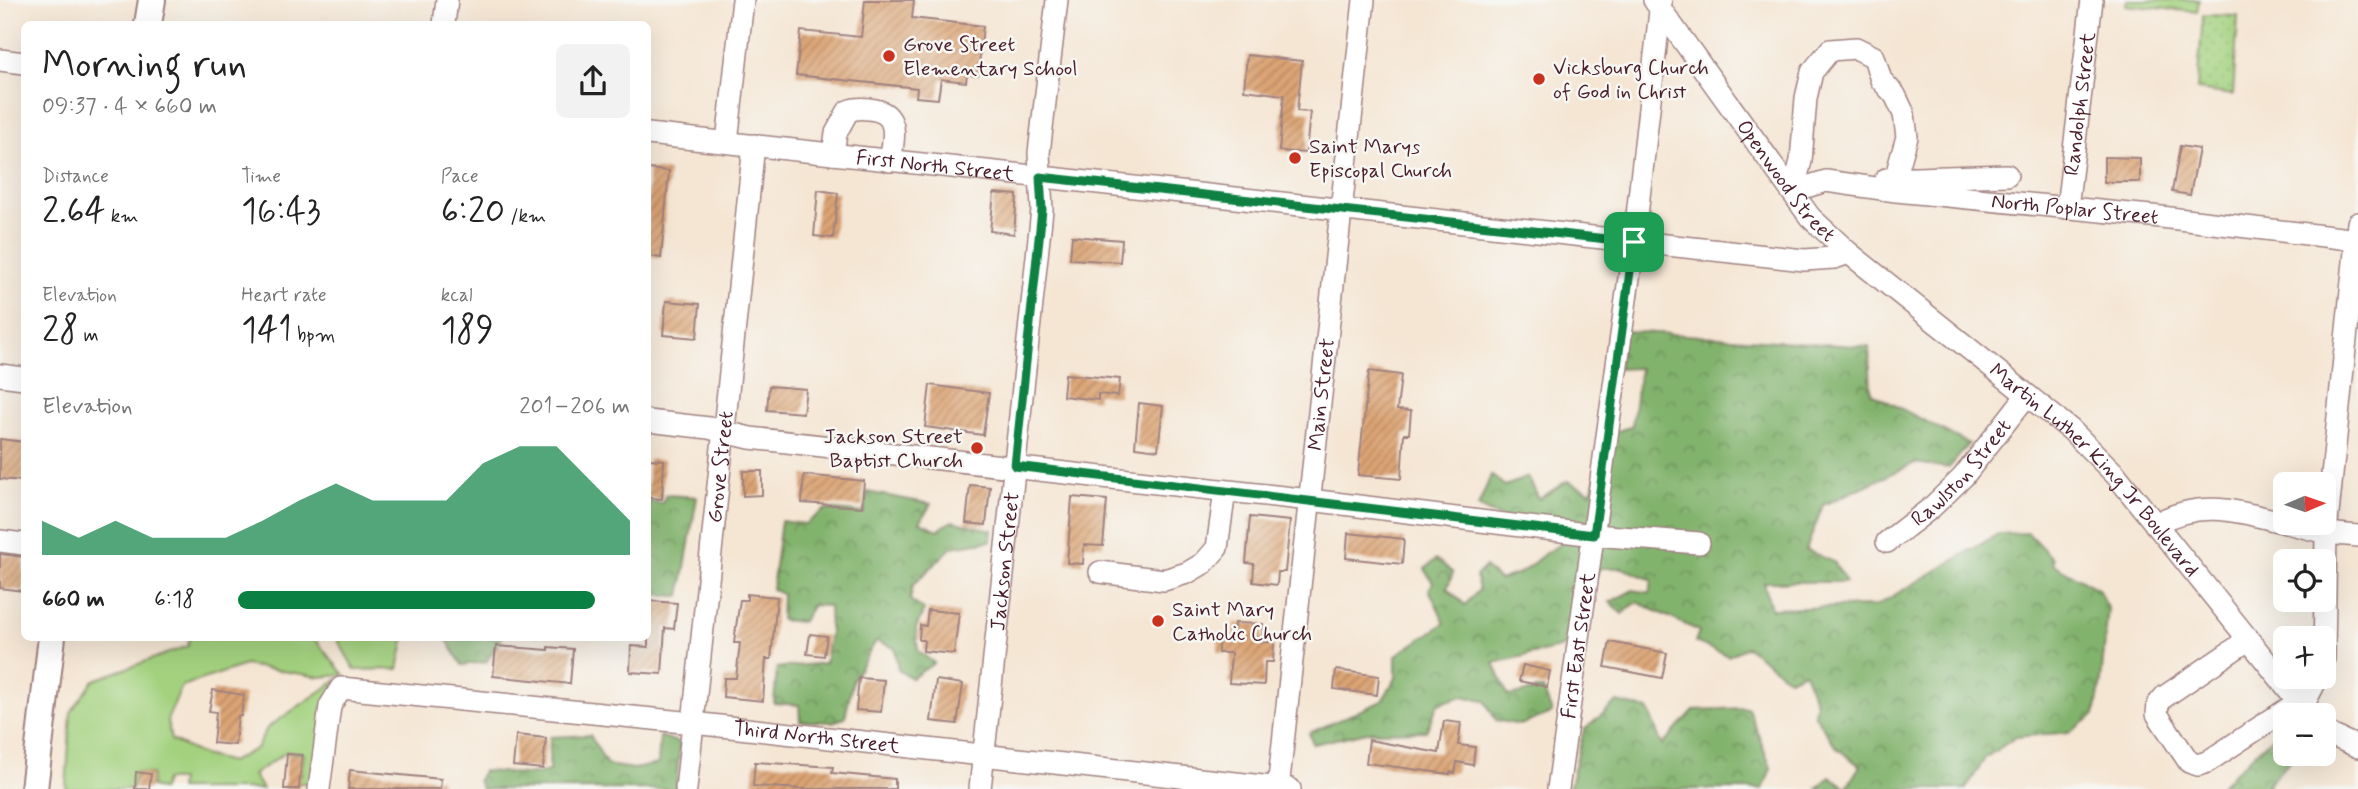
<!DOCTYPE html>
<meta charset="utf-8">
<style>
:root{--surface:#fff;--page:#f2f2f2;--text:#222;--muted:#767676;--accent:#0b8043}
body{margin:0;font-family:Mynerve,sans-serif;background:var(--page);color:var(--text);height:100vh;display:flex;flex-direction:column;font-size:26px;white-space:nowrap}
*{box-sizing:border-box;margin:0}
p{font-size:23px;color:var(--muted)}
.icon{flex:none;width:38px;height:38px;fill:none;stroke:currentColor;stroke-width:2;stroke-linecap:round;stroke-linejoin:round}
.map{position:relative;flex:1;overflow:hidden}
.drawer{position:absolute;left:21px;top:21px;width:630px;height:620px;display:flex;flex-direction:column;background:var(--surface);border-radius:10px;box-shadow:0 7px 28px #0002}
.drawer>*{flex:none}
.needle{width:46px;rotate:88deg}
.buttons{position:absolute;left:2273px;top:472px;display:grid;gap:14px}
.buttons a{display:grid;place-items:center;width:63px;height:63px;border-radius:10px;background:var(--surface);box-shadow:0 7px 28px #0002;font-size:35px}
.pin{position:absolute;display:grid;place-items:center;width:60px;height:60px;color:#fff;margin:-30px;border-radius:14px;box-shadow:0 4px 10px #0006}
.round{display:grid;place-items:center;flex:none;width:74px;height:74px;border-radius:10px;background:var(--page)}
.head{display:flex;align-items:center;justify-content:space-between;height:119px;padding:0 21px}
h1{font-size:38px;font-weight:600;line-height:52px}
.stats{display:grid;grid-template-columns:repeat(3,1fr);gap:10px;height:119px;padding:7px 21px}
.stats div{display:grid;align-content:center}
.stats b{font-size:35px;font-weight:600}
.stats small{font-size:19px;font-weight:400}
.stats p{font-size:19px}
.chart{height:196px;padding:14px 21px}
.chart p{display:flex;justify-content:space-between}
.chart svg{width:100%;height:126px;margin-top:7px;fill:var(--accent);opacity:.7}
ul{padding:0 21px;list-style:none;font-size:23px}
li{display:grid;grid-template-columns:112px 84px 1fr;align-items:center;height:52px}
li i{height:18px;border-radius:9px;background:var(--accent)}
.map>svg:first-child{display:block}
</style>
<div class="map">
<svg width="2358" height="789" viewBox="0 0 2358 789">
<defs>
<pattern id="forest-crowns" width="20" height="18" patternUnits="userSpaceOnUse" patternTransform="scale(1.75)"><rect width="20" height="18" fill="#82b36d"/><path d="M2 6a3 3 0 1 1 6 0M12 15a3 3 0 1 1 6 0" fill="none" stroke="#6c915a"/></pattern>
<pattern id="park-dots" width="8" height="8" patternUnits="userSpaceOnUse" patternTransform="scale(1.75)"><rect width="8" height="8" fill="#a3d17e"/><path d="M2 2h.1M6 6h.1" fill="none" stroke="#8eb36d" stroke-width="1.8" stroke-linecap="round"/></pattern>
<pattern id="building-hatch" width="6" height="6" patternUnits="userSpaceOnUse" patternTransform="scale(1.75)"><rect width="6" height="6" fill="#dca474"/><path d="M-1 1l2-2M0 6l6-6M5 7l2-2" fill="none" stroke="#b4855f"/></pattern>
</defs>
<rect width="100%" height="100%" fill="#f6f6f2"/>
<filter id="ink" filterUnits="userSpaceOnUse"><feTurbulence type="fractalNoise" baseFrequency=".0143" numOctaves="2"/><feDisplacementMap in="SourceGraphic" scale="14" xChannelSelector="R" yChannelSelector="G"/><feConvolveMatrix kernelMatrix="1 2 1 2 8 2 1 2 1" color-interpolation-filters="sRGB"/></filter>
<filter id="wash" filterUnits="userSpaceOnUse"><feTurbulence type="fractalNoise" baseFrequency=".00686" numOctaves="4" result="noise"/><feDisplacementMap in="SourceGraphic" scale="28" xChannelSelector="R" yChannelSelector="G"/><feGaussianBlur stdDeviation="1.57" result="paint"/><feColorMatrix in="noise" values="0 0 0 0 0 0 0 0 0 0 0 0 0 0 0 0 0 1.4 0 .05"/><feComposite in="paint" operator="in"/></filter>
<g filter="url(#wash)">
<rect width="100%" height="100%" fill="#f5e6d4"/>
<g fill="#a3d17e" stroke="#767854" stroke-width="2">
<path d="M2127 0H2199L2197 12 2126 5Z"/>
<path d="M189 637H313L344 675 320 677 245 665 182 686 167 720 171 740 203 755 231 762 257 748 267 728 337 680 311 783H298V775H301L304 754 286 752 253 775 262 789H179L180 780H165L162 789 151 787 152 774 136 772 132 789H66L71 712 94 680 188 646Z"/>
<path d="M336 637H405L398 669 355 670Z"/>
</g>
<g fill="url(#forest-crowns)" stroke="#66694c" stroke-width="2">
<path d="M1625 331 1869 347 1871 393 1969 444 1949 468 1915 463 1823 505 1806 550 1834 562 1846 582H1764L1771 609 1876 606 1998 534 2028 533 2053 559V564L2098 589 2108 608 2101 681 2095 715 2070 732 2016 737 1985 758 1966 789H1817L1830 776 1846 788 1860 766 1837 748 1814 714 1816 703 1804 672 1789 679 1747 647 1728 656 1695 642 1699 631 1637 602 1622 614 1610 602 1633 590 1650 593 1652 580 1622 568H1600L1575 618 1564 647 1494 663 1508 696 1543 689 1552 713 1520 725 1496 720 1485 701 1462 696 1438 704 1426 731 1367 732 1313 744 1309 733 1382 701 1396 678V655L1445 623 1429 589 1433 583 1425 569 1436 559 1453 573 1447 588 1465 605 1479 590 1476 576 1485 567 1499 580 1522 572 1547 552 1564 542 1608 536 1606 516 1551 531 1523 527 1478 507 1491 475 1505 486 1528 477 1539 499 1567 481 1591 492 1609 434 1632 426 1640 368 1617 369Z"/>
<path d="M867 492 931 504 920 522 938 530 952 521 992 530 991 541 952 547 913 585 910 600 924 610 916 628 918 651 934 663 912 678 898 670 895 648 876 641 853 679 845 718 832 722 800 721 799 705 774 703 777 668 825 663 830 633 829 606 813 605 802 622 781 620 782 594 772 589 781 521 805 524 826 509 864 513Z"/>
<path d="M666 495 697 497 680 596 648 594V501L662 503Z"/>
<path d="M445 637H502L486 662 462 665Z"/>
<path d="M1617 702 1648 709 1662 745 1694 710 1748 708 1771 768 1763 789H1569L1584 730Z"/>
<path d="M2285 725 2286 754H2296L2267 785 2271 789H2217Z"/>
<path d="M590 735 607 765 634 769 658 764 660 736 680 743 676 789H482L478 780 483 771C505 771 528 778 549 771L550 737Z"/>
</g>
<path fill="url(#park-dots)" stroke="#767854" stroke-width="2" d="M2203 15 2238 16 2233 95 2197 90Z"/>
<g id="blocks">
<g fill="url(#building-hatch)">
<path d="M865 0H914L912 18 983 26 978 75 967 74 966 82 941 79 938 99 916 97 917 88 796 75 801 31 861 37Z"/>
<path d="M1247 55 1302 61 1297 111 1310 112 1306 153 1279 151 1284 95 1244 90Z"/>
<path d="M2180 146 2199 149 2190 195 2172 192Z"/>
<path d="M2104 157 2140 158V182H2104Z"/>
<path d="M648 169 669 171 661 258 648 256Z"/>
<path d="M818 190 838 193 833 238 814 236Z"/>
<path d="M994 193 1017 195 1014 234 990 231Z"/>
<path d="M1072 236 1122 240 1120 262 1070 259Z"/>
<path d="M666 301 700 304 697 338 663 335Z"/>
<path d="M1369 371 1401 375 1397 410 1411 411 1409 434H1404L1401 479 1358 475Z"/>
<path d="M1065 374 1120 379 1118 396 1098 394V400L1063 396Z"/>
<path d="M930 385 989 393 983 435 925 427Z"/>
<path d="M769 386 806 389 803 413 767 410Z"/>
<path d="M1139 403 1163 406 1158 450 1135 447Z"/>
<path d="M0 439 24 442V481L0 479Z"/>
<path d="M648 459 664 460 662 499 648 498Z"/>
<path d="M743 471H762V495L743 496Z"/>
<path d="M804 475 864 481 862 507 802 503Z"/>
<path d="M970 485 990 487 986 525 966 523Z"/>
<path d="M1072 497 1107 500 1103 546 1084 545 1083 564 1067 563Z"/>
<path d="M1250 517 1290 521 1285 572H1278L1277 585 1253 582 1254 564 1246 563Z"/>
<path d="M1348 533 1404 539 1402 564 1346 558Z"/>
<path d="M0 554 24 557V591L0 588Z"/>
<path d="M747 594 777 597 771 659H766L763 701 723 697 724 678H736L740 643H734L736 627 740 600H747Z"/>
<path d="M648 601 677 603 674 629 665 628 662 674 630 672 631 646 648 647Z"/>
<path d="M928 610 959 613 954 654 923 651 924 640H919L920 625 926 626Z"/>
<path d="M1234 623 1263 624 1262 642H1274L1273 662H1265L1264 685 1229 683 1231 653H1218V639L1233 640Z"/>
<path d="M810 634 827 636 824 656 807 654Z"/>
<path d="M1610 642 1667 653 1662 678 1605 667Z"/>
<path d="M496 646 548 650V647L573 649 570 684 493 676Z"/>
<path d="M1523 665 1550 671 1547 687 1519 681Z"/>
<path d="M1336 670 1379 676 1377 695 1334 689Z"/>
<path d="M859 678 884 680 881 712 856 710Z"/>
<path d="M936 680 963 684 957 724 931 721Z"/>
<path d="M213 690 244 695 241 716H238L235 745 213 743 216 712 209 711Z"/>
<path d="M1444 721 1461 723 1458 745 1475 747 1473 765 1457 762 1455 773 1450 772V774L1366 763 1369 740 1439 753Z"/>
<path d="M516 735 546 738 543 769 513 766Z"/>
<path d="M287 754 302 755 299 789H284Z"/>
<path d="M755 762 833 767 832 773 895 779V789H802L753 786Z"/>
<path d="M350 770 441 779 440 789H348Z"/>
<path d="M136 772 151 774 149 789H135Z"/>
</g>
</g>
</g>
<g filter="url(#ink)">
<use href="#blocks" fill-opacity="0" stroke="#a08280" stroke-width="2"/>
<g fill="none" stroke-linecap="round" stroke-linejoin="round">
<g stroke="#a08280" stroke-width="24">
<g id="minor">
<path id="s1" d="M1654 0 1810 217 1849 253 2071 430 2116 475 2310 716"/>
<path d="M444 24 447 0"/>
<path d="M0 60 24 63"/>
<path id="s2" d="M648 134 1804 260 1834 258 1849 253"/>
<path d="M727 142 743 0"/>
<path d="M833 154 836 133 848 111C855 108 861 108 869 109 901 112 894 138 890 161"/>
<path d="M1886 179 2007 175"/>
<path id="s3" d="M1793 191 1826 181 1896 191 2161 217 2358 240"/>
<path d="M1793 191 1801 161 1806 98 1812 72 1830 50 1856 48 1874 57 1881 80 1895 95 1904 114 1907 137 1895 179"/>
<path id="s4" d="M2067 208 2092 0"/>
<path d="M0 375 24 378"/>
<path d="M648 421 709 428 750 438 1310 500 1594 535 1699 543"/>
<path d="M2287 523 2326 533 2358 536"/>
<path d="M2155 524C2202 499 2236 511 2286 523"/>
<path d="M0 541 24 544"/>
<path id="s5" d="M1887 542 1931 508 1963 477 2027 395"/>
<path d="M1100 572 1164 580 1187 573 1204 563 1217 548 1225 491"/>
<path d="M2248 640 2164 697 2158 704 2157 714 2189 762 2198 765 2207 762 2298 702"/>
<path d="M2324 658 2326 533 2358 223"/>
<path d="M2302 708 2318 677"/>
<path d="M2324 729 2331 735 2358 747"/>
<path id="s6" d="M319 789 330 706 341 688 693 723 1290 789"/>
<path id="s7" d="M686 789 754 145"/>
<path id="s8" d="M980 789 1042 210 1039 153 1057 0"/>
<path id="s9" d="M1278 789 1364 0"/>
<path id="s10" d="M1558 789 1634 242 1661 2"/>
</g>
</g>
<g stroke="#a08280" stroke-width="30">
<g id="major">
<path d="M148 24 152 0"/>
<path d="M34 789 52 637"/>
</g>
</g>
<use href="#minor" stroke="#fff" stroke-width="21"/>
<use href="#major" stroke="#fff" stroke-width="26"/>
</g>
</g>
<g fill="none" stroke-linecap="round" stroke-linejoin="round" filter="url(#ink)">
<g stroke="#fff" stroke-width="14">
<path id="route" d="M1040 177 1634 242 1594 535 1015 466 1042 210Z"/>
</g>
<use href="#route" stroke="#0b8043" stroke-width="9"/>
</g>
<g fill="#c8321e" stroke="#f6f6f2" stroke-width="2.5">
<circle cx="889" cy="56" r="7"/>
<circle cx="1539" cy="79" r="7"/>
<circle cx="1295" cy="158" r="7"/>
<circle cx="977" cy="448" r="7"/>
<circle cx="1158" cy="621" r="7"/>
</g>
<g text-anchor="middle" stroke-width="5" stroke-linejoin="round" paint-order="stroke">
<g font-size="21" fill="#4a1f2b" stroke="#f6f6f2" text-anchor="start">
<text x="903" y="51">Grove Street<tspan x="903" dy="24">Elementary School</tspan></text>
<text x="1553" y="74">Vicksburg Church<tspan x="1553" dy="24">of God in Christ</tspan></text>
<text x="1309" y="153">Saint Marys<tspan x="1309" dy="24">Episcopal Church</tspan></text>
<text x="963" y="443" text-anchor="end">Jackson Street<tspan x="963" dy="24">Baptist Church</tspan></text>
<text x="1172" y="616">Saint Mary<tspan x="1172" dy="24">Catholic Church</tspan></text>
</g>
<g font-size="21" fill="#4a1f2b" stroke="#f6f6f2">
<text dy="7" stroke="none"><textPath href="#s4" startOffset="105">Randolph Street</textPath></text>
<text dy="7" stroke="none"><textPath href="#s2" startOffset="289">First North Street</textPath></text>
<text dy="7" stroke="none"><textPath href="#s1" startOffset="224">Openwood Street</textPath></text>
<text dy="7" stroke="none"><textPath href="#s3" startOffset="285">North Poplar Street</textPath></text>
<text dy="7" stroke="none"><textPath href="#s9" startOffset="397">Main Street</textPath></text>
<text dy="7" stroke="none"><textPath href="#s7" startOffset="324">Grove Street</textPath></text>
<text dy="7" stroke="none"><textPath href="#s5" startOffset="102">Rawlston Street</textPath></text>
<text dy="7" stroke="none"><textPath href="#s1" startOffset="649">Martin Luther King Jr Boulevard</textPath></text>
<text dy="7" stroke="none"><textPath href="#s8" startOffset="229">Jackson Street</textPath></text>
<text dy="7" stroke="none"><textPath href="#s10" startOffset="145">First East Street</textPath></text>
<text dy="7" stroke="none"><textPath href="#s6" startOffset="583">Third North Street</textPath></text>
</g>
</g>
</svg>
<div class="buttons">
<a><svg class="needle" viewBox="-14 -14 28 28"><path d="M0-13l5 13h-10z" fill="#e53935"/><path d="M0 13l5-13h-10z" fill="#767676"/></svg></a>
<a><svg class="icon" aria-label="locate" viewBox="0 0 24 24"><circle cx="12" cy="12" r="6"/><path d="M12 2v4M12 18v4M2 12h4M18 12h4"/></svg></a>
<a>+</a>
<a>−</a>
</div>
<div class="pin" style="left:1634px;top:242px;background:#1e9e55"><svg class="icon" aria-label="arrive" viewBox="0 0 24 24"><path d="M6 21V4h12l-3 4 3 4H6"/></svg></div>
<section class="drawer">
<div class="head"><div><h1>Morning run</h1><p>09:37 · 4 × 660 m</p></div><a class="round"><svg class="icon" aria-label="share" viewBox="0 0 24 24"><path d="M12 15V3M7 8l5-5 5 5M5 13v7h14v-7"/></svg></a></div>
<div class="stats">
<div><p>Distance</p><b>2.64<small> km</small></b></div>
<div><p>Time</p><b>16:43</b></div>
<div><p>Pace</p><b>6:20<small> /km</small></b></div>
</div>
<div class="stats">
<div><p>Elevation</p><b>28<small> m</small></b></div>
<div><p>Heart rate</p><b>141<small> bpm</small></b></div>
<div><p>kcal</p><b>189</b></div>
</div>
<div class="chart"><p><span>Elevation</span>201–206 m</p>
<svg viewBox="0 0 160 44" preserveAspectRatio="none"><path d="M0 44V32L10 38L20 32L30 38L40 38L50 38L60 32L70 25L80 19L90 25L100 25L110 25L120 12L130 6L140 6L150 19L160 32V44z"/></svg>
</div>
<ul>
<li><b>660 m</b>6:18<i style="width:91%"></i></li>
</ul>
</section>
</div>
